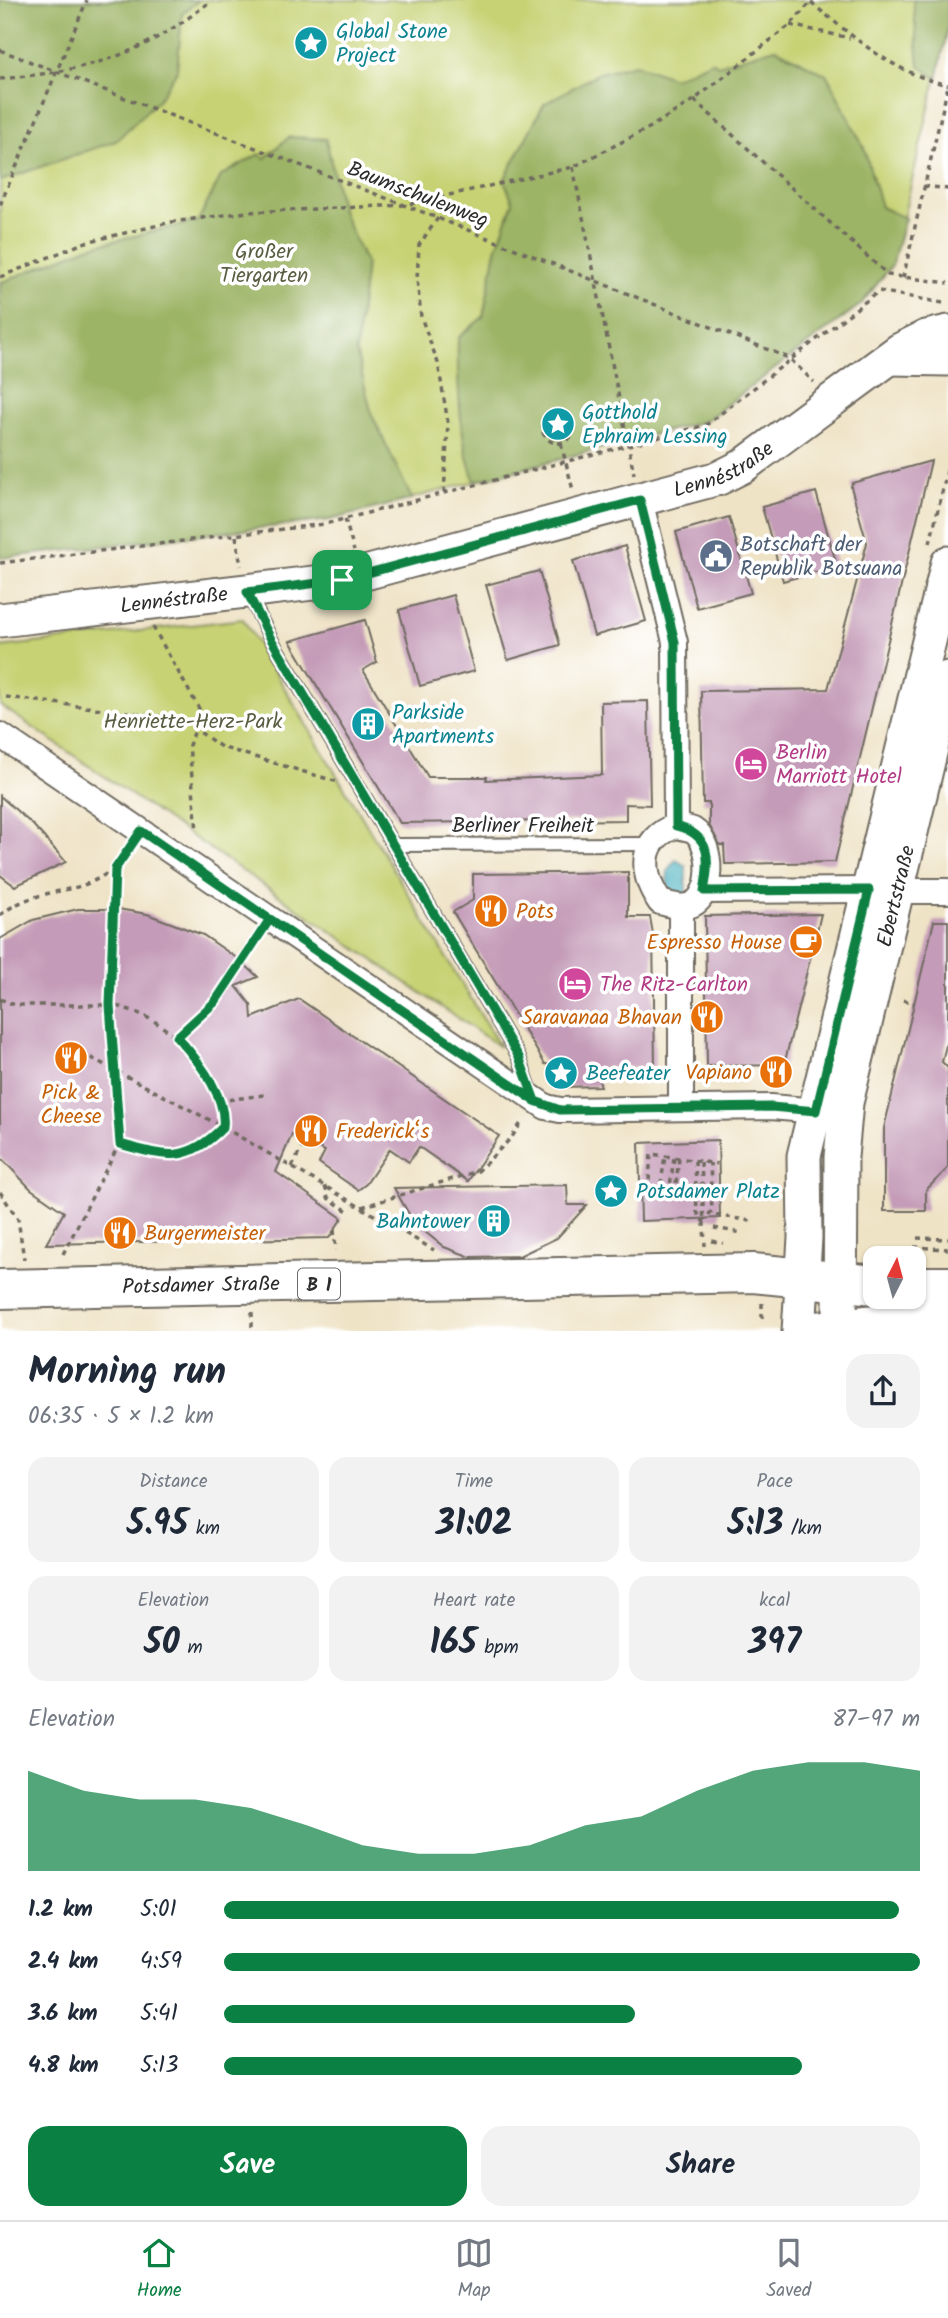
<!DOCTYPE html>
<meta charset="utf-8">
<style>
:root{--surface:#fff;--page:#f2f2f3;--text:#1f2937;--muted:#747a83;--line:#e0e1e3;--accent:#0b8043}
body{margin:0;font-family:Kalam,sans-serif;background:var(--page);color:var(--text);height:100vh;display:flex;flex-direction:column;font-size:26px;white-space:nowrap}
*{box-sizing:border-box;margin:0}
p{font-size:23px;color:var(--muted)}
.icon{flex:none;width:38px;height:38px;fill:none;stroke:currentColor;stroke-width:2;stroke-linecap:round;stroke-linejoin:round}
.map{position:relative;height:1331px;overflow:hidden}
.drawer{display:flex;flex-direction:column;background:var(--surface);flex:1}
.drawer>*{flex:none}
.needle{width:46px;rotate:6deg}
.controls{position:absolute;left:863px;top:1246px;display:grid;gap:14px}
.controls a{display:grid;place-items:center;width:63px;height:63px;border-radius:14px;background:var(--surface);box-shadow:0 2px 5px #0004;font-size:35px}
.pin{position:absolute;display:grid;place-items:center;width:60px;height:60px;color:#fff;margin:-30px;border-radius:14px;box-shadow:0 4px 10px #0006}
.round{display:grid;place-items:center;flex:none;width:74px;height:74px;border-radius:21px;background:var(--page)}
.head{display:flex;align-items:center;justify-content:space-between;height:119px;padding:0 28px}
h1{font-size:38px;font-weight:600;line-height:52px}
.stats{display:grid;grid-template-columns:repeat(3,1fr);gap:10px;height:119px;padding:7px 28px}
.stats div{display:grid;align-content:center;border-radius:18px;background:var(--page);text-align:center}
.stats b{font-size:35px;font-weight:600}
.stats small{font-size:19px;font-weight:400}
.stats p{font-size:19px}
.chart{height:196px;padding:14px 28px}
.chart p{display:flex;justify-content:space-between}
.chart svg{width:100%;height:126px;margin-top:7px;fill:var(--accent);opacity:.7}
.primary-button{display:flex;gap:14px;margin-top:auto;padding:14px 28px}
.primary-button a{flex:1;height:80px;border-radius:21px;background:var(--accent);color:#fff;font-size:28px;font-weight:600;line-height:80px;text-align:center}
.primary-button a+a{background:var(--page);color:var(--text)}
ul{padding:0 28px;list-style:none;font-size:23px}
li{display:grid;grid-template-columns:112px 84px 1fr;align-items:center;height:52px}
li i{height:18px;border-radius:9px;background:var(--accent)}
.menu{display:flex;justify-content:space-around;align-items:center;height:98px;border-top:2px solid var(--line);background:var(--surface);font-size:19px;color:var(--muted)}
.menu a{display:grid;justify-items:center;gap:4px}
.menu .on{color:var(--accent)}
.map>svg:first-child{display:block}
</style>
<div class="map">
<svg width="948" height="1331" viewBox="0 0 948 1331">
<rect width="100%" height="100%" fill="#fff"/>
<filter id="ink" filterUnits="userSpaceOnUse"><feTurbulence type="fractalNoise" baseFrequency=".0143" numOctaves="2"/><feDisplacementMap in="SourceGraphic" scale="14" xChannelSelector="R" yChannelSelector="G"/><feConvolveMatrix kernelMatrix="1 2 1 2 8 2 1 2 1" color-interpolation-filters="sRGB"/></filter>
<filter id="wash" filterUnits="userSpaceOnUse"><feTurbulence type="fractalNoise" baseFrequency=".00686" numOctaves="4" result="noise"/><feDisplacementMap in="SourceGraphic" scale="28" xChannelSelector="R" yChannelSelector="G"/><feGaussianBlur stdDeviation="1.57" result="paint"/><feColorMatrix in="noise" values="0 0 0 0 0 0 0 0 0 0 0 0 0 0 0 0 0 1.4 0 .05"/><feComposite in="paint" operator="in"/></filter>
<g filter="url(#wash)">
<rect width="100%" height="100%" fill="#efe3c6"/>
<g fill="#c6d273" stroke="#787e4f" stroke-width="2">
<path d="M0 0H948V28L892 265 861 304 705 421 329 520 0 558Z"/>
<path d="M243 619 500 1047 0 705V647Z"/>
</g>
<g fill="#9cb465" stroke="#647048" stroke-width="2">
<path d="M0 0H199L182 14 177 71 158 100 116 141 0 181Z"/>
<path d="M913 0H948V28L937 79 919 65Z"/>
<path d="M775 48 827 75 864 148 881 207 905 218 892 265 861 304 705 421 475 481C459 445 457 377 458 338L483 317 496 250 513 202 504 180 544 104 599 73 635 64 674 78 712 61 718 65Z"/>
<path d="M289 137 326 139 342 211 366 264 356 351 372 415 412 499 329 520 0 558V283L88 247 198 221 221 176 259 154 265 158Z"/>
</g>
<path fill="#3dacbb" stroke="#346c73" stroke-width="2" d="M676 860 686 866V893L672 898C667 885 663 870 676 860Z"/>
<g id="blocks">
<g fill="#c49bb8">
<path d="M931 461 835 862 725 864 724 845H720L709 825V803H703L701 691 828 689 867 543 851 487 852 483Z"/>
<path d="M816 492 837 566 783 581 762 507Z"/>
<path d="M729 517 751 593 697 608 676 532Z"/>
<path d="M625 546 646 621 594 636 573 561Z"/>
<path d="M539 571 560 645 508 660 486 585Z"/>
<path d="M453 595 474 671 420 686 399 610Z"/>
<path d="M365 620 377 662 363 670 428 777H487L486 780 602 775 601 702 648 701 650 805 626 804V820L400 823 290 641Z"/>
<path d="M0 796 33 825 66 862 15 886 0 875Z"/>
<path d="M628 872V917H650L653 934 655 1067 594 1068 601 1086 562 1087 570 1067 545 1064 453 912 473 900V874Z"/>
<path d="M78 909H118L147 914 203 935 241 961 258 977 236 986 251 1005 252 1018 299 999 499 1136 468 1181 419 1147 409 1162 390 1149 366 1184 358 1190 319 1163 325 1151 292 1134 276 1172 342 1218 329 1238 46 1244 64 1212 31 1189 0 1157V939L33 920Z"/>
<path d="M821 914 784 1065 707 1066 705 916Z"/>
<path d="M934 921H948V1037L942 1062 948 1068V1168L926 1190V1211H884V1128Z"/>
<path d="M718 1140 720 1218 641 1221 639 1143Z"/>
<path d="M567 1185 568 1205H587L557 1238 519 1256 471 1257 444 1247 414 1223 394 1188Z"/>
</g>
</g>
</g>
<g filter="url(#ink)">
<use href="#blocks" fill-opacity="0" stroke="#706b61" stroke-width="2"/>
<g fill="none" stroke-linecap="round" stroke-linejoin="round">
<g stroke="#706b61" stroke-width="16">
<g id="lane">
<path d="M248 593 271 639 519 1057 532 1094"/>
<path d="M395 845 651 844"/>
</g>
</g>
<g stroke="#706b61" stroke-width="28">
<g id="street">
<path d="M640 500 675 642 676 826"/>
<path d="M0 735 546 1107 560 1110 771 1107 829 1112"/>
<path d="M676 826C681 827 688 828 693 830 714 843 715 901 687 906 679 908 668 904 660 902 640 873 639 838 676 826Z"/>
<path d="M704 891 869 890"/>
<path d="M896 891H948"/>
<path d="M681 907V1107"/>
</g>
</g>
<g stroke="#706b61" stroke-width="37">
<g id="secondary">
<path d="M890 358 948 359"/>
<path id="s1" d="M0 620 339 580 719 478 743 466 900 350 926 337 948 332"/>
<path d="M799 1331 805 1238 804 1156 948 563"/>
<path id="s2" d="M840 1331 841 1157 846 1103 948 678"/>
</g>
</g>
<g stroke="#706b61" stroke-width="42">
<g id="primary">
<path d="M914 1286H948"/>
<path id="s3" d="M0 1289 753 1273 875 1285"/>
<path d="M816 1331 873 1324 948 1322"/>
</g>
</g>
<g stroke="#706b61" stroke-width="3.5" stroke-dasharray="5 5" stroke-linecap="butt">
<path d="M811 3C856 38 890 72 948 85"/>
<path d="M790 25 850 38"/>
<path d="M0 50 425 213 789 358 814 382"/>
<path d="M0 79C89 70 141 57 212 0"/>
<path d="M694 100 888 275 948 283"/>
<path d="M573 167 634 474"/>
<path d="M924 186 948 189"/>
<path d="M0 205 87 0"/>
<path d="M438 218 419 245 417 279 421 317 438 363 448 423 444 494"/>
<path d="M0 277 86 242 172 222 247 212 405 205 573 167 649 128 694 100 790 25 813 0"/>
<path d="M903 278 948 86"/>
<circle cx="558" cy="427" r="16"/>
<path d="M561 444 573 490"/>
<path d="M345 519 354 551"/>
<path d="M236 536 241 566"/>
<path d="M930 543 948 467"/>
<path d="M0 563 325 524 706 425 879 291 948 304"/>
<path d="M153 627 202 714 189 745 197 831"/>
<path d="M6 697 181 719 221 747 338 782"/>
<path d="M0 915C48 878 92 905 130 848"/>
<path d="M0 999 15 1005H110L115 869"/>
<path d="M903 1000 914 1003"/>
<path d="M177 1037 215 1002 259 936"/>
<path d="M82 1053 223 1127 434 1250"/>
<path d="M219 1101 264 1095"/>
<path d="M695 1161 697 1212 703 1221 712 1211 710 1163"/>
<path d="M701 1162 705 1246"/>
<path d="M292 1167 305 1141"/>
<path d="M649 1180 651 1154 717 1164"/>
<path d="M661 1184 665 1156"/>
<path d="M325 1186 328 1198 349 1212"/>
<path d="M0 1192 18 1219 24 1259"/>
<path d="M669 1193 674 1158"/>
<path d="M675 1193 679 1158"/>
<path d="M362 1207 478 1171 512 1137 523 1120"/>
<path d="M716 1215 751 1221"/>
<path d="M714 1228 742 1233"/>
<path d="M334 1230 336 1250"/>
<path d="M917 1238 948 1239"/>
<path d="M712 1241 723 1243"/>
<path d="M914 1247 948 1249"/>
<path d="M63 1254 119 1144 110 1005C157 1013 191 1045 212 1087 219 1102 225 1111 223 1127 187 1165 166 1157 119 1144"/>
<path d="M762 1303V1318"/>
<path d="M252 1312V1331"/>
</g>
<use href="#lane" stroke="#fff" stroke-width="12"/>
<use href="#street" stroke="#fff" stroke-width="24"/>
<use href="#secondary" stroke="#fff" stroke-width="33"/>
<use href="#primary" stroke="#fff" stroke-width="38"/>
</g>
</g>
<g fill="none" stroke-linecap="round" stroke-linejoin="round" filter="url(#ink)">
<g stroke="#fff" stroke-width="14">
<path id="route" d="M342 580 247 592 271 639 519 1057 535 1101C446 1041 358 980 270 919L215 1002 177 1037C198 1060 227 1096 223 1127 187 1164 166 1157 120 1144L110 1005 115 869 141 831C272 921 403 1011 535 1101L560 1110 771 1107 816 1111 869 890 704 891C710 859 712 835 676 826L675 642 640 500 342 580"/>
</g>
<use href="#route" stroke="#0b8043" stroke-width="9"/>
</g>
<defs>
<g id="sight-disc" transform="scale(1.75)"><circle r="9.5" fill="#0f9aa8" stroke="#fff"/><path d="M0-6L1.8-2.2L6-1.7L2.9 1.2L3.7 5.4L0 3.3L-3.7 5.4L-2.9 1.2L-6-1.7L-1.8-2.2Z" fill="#fff"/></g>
<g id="civic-disc" transform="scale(1.75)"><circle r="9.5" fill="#5c6f8a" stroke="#fff"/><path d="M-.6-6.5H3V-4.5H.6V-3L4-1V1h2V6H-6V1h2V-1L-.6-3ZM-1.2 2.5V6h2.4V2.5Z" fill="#fff"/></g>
<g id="building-disc" transform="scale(1.75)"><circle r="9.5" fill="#0f9aa8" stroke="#fff"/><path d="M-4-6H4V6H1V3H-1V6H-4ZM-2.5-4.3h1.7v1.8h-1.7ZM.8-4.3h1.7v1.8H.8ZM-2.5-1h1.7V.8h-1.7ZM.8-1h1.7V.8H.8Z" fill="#fff"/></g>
<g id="hotel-disc" transform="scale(1.75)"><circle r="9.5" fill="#d1479c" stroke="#fff"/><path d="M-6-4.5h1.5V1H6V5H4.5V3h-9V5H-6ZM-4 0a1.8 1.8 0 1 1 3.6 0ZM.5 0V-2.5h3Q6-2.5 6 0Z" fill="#fff"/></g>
<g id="restaurant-disc" transform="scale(1.75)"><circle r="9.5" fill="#e8710a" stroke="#fff"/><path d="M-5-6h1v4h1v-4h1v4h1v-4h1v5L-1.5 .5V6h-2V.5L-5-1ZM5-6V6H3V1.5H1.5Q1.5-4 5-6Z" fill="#fff"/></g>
<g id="cafe-disc" transform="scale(1.75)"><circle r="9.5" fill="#e8710a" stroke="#fff"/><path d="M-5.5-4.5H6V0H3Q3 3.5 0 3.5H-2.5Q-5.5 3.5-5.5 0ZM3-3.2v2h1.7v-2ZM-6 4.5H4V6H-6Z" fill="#fff"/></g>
</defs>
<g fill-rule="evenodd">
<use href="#sight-disc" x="311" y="43"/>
<use href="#sight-disc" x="558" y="424"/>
<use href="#civic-disc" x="716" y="556"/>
<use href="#building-disc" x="368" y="724"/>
<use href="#hotel-disc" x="751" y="764"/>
<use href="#restaurant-disc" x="491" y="911"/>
<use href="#cafe-disc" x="806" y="942"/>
<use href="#hotel-disc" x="575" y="984"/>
<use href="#restaurant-disc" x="707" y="1017"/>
<use href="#restaurant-disc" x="71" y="1058"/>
<use href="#restaurant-disc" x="776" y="1072"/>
<use href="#sight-disc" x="561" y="1073"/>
<use href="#restaurant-disc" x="311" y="1131"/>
<use href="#sight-disc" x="611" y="1191"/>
<use href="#building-disc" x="494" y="1221"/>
<use href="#restaurant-disc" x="120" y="1233"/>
</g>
<g text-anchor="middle" stroke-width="7" stroke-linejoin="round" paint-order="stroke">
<rect fill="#fff" stroke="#6b6b6b" stroke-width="2" x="298" y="1268.5" width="42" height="31" rx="5"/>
<g font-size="19" font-weight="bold" fill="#2b2b2b">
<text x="319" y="1291">B 1</text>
</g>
<g font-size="21" fill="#0d838f" stroke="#fff" text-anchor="start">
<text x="336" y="38">Global Stone<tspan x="336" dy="24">Project</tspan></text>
<text x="582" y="419">Gotthold<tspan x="582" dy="24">Ephraim Lessing</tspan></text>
<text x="392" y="719">Parkside<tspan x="392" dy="24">Apartments</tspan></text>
<text x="586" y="1080">Beefeater</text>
<text x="636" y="1198">Potsdamer Platz</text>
<text x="470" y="1228" text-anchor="end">Bahntower</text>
</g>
<g font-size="21" fill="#2b2b2b" stroke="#fff">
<text transform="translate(418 194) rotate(21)" y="7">Baumschulenweg</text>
<text dy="7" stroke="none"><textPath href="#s1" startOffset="742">Lennéstraße</textPath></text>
<text dy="7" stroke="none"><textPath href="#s1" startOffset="175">Lennéstraße</textPath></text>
<text x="523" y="832">Berliner Freiheit</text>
<text dy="7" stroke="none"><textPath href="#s2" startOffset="441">Ebertstraße</textPath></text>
<text dy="7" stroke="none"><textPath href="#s3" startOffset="201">Potsdamer Straße</textPath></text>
</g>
<g font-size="21" fill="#5a5d41" stroke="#fff">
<text x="264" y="258">Großer<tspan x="264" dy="24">Tiergarten</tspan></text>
<text x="193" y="728">Henriette-Herz-Park</text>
</g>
<g font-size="21" fill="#4e5e75" stroke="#fff" text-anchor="start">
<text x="740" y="551">Botschaft der<tspan x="740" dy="24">Republik Botsuana</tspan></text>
</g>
<g font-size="21" fill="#b23c85" stroke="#fff" text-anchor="start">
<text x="776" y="759">Berlin<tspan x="776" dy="24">Marriott Hotel</tspan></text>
<text x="600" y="991">The Ritz-Carlton</text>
</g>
<g font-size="21" fill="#c56008" stroke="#fff" text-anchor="start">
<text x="516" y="918">Pots</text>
<text x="782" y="949" text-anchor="end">Espresso House</text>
<text x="682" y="1024" text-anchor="end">Saravanaa Bhavan</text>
<text x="752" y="1079" text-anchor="end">Vapiano</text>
<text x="71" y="1099" text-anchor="middle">Pick &amp;<tspan x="71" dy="24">Cheese</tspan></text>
<text x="336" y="1138">Frederick‘s</text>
<text x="144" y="1240">Burgermeister</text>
</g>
</g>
</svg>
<div class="controls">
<a><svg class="needle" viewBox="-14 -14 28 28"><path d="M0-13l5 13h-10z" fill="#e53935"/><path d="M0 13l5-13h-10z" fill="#747a83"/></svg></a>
</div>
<div class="pin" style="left:342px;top:580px;background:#1e9e55"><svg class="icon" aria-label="arrive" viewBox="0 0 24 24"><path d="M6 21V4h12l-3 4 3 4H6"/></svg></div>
</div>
<section class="drawer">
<div class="head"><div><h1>Morning run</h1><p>06:35 · 5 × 1.2 km</p></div><a class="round"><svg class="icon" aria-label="share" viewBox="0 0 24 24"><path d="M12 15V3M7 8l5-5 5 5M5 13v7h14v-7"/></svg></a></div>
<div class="stats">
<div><p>Distance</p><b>5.95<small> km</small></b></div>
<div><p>Time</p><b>31:02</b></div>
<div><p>Pace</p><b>5:13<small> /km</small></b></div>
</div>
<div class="stats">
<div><p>Elevation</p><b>50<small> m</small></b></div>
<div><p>Heart rate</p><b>165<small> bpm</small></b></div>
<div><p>kcal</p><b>397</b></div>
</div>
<div class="chart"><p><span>Elevation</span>87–97 m</p>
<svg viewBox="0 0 160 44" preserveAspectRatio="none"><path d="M0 44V9L10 16L20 19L30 19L40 22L50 28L60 35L70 38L80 38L90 35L100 28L110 25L120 16L130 9L140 6L150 6L160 9V44z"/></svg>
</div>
<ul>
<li><b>1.2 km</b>5:01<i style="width:97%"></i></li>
<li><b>2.4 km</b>4:59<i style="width:100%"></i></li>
<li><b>3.6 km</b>5:41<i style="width:59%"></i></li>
<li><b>4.8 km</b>5:13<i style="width:83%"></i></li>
</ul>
<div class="primary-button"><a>Save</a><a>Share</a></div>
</section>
<nav class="menu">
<a class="on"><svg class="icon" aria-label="home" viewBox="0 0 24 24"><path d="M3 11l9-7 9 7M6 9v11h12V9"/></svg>Home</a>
<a><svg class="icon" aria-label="map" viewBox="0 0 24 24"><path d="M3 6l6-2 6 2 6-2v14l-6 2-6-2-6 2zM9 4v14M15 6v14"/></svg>Map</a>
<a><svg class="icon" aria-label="saved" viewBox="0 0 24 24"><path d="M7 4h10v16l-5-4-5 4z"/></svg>Saved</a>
</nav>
